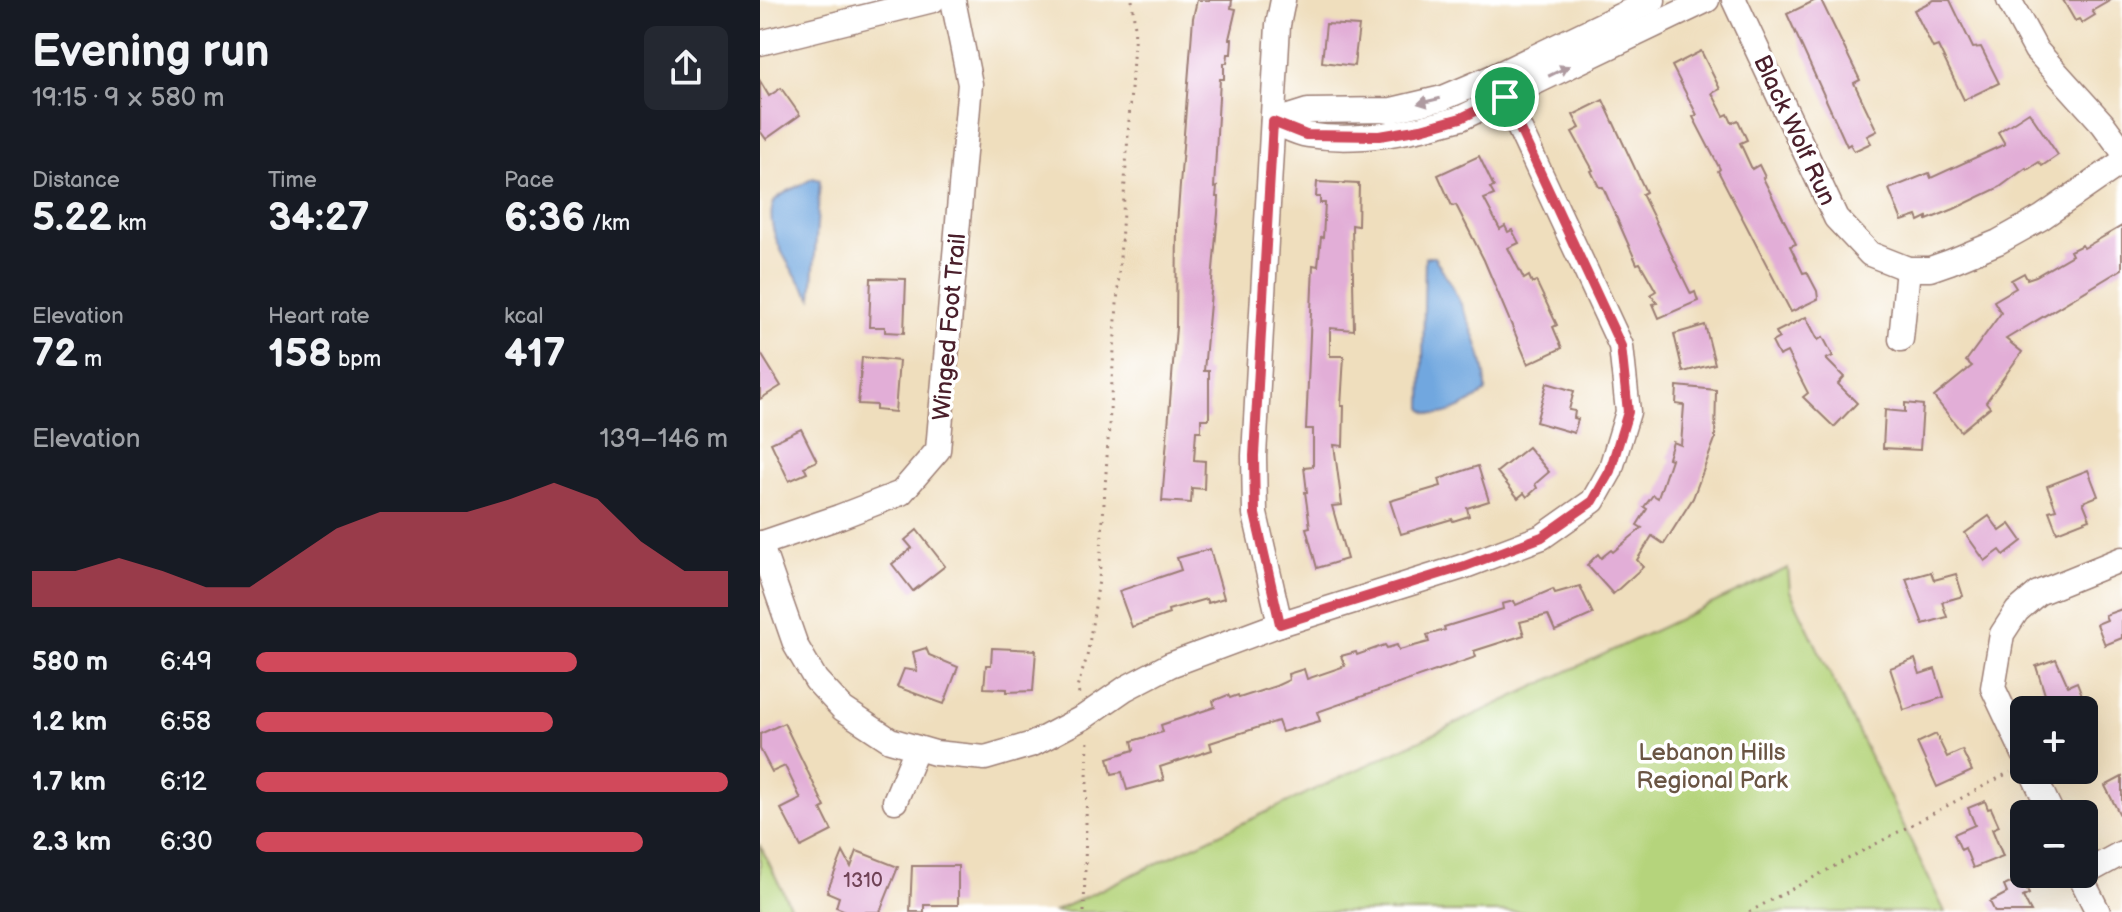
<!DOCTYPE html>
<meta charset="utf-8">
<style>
:root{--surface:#171b24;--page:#242831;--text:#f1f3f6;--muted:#9ea1a6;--accent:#d1495b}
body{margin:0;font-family:"Balsamiq Sans",sans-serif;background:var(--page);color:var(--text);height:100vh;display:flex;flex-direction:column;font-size:30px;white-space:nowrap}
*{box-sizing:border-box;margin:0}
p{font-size:26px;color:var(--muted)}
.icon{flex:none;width:44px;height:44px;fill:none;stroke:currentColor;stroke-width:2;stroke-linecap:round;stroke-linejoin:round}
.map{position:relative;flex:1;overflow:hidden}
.sheet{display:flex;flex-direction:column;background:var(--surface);width:760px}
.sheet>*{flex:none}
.controls{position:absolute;left:1250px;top:696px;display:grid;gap:16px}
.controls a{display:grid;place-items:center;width:88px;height:88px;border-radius:12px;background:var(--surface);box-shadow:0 8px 32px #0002;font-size:40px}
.pin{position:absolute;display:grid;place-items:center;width:68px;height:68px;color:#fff;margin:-34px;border:4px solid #fff;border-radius:50%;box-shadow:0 2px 8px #0007}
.round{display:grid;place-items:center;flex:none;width:84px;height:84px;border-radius:12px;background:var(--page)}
.headline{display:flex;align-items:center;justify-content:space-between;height:136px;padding:0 32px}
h1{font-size:44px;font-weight:700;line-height:60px}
.stats{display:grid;grid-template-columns:repeat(3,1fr);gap:12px;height:136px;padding:8px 32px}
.stats div{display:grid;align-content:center}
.stats b{font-size:40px;font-weight:700}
.stats small{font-size:22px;font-weight:400}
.stats p{font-size:22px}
.chart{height:224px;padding:16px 32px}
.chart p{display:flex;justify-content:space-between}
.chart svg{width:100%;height:144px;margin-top:8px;fill:var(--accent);opacity:.7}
ul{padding:0 32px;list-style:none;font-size:26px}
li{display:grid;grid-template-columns:128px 96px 1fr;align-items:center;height:60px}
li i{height:20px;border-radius:10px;background:var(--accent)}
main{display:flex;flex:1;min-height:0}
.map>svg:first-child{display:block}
</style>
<main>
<section class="sheet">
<div class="headline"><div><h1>Evening run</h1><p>19:15 · 9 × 580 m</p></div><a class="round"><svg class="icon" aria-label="share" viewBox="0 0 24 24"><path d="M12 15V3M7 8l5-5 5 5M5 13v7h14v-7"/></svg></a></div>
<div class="stats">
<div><p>Distance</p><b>5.22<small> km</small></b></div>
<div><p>Time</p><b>34:27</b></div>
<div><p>Pace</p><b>6:36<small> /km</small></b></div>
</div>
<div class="stats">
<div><p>Elevation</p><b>72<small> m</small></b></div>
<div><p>Heart rate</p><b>158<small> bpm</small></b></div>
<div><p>kcal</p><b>417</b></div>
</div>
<div class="chart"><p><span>Elevation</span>139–146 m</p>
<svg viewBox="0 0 160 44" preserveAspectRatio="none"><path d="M0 44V33L10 33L20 29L30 33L40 38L50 38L60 29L70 20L80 15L90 15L100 15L110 11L120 6L130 11L140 24L150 33L160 33V44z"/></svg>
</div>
<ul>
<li><b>580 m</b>6:49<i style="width:68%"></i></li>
<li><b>1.2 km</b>6:58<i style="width:63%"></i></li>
<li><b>1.7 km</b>6:12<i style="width:100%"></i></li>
<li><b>2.3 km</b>6:30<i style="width:82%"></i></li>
</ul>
</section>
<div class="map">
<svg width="1362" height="912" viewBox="0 0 1362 912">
<rect width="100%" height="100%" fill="#fff"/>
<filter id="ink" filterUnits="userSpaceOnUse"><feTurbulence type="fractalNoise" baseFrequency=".0125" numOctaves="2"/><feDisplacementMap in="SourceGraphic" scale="16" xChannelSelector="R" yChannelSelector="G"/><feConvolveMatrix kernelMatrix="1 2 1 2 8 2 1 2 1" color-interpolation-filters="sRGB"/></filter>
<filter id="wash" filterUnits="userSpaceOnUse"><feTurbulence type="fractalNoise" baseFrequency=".006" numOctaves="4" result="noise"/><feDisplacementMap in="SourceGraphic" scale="32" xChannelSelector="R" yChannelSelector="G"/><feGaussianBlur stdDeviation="1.8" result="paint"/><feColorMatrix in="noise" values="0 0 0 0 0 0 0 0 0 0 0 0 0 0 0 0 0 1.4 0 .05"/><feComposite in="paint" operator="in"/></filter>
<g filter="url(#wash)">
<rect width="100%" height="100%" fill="#efdebd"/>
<g fill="#b5d47b" stroke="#807a53" stroke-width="2">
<path d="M1028 568 1030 591 1185 912H293Z"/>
<path d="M0 845 33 912H0Z"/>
</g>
<g fill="#71a7df" stroke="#5e6385" stroke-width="2">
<path d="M53 178 60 180 52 298C35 276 0 228 15 200 24 191 41 186 53 178Z"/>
<path d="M665 257H674C696 289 727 352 726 391 712 403 676 425 662 408Z"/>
</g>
<g id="blocks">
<g fill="#e2aed7">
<path d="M437 0H472L471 8 476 9 469 39H472L471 54H468L467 63H464V79H460L454 188 457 187 456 197H459L458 213 444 371H449V419H441V431H436L434 460 445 461 444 489 432 488 431 503 402 501 416 327 417 224 433 18Z"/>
<path d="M1056 0H1061L1100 80 1094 83 1117 131 1107 136 1111 143 1094 151 1090 144 1087 146 1027 14Z"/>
<path d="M1174 0H1190L1213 48 1221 47 1239 83 1204 100 1178 46 1173 48 1154 10Z"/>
<path d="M1303 0H1351L1332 11 1335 15 1322 23 1319 19 1315 21Z"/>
<path d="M566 24 599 26 594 66 562 62Z"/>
<path d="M941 51 960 89 952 93 964 116 968 114 972 123 978 120 987 140 980 143 992 169 999 165 1005 177 1003 178 1036 244 1030 246 1043 273 1047 272 1057 291 1058 299 1031 312 958 171 960 169 933 117 937 115 912 66Z"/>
<path d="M0 81 9 96 21 88 40 115 6 139 0 131Z"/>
<path d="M843 100 886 192 882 194 931 294 935 292 938 301 899 318 893 304 897 303 891 294 896 291 880 263 877 264 843 187H839L831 171 833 170 812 132 820 128 813 115Z"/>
<path d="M1269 112 1298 155 1282 166 1279 162 1267 170 1266 168 1240 187 1194 209 1167 220V217L1159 221 1157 216 1142 221 1129 189 1169 173 1171 178 1245 144 1238 132Z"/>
<path d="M719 156 734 187 730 188 734 195 724 199 740 229 745 226 748 232 752 230 759 243 748 248 764 279 769 276 772 283 776 281 797 325 793 327 802 348 768 364 724 260 696 205 692 206 678 175Z"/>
<path d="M557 182 599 184 598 226 592 225 594 330 570 328V356H584L581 406H584L583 446 574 445 582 505 572 506 587 559 557 568 546 528 550 527 545 492H547L544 467 553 466V429H546L553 265 558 266 561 237 563 238 565 203H560V197H556Z"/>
<path d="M1362 226V269L1246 339 1262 352 1226 402 1230 407 1201 431 1174 397 1212 366 1206 361 1241 313 1234 301 1256 288 1251 280 1264 273 1267 279 1276 276 1312 255 1310 251 1322 245 1324 248Z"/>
<path d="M111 278 146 279 144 333 125 332V327H109Z"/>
<path d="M1046 317 1058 340 1063 337 1073 356 1066 359 1084 377 1078 384 1097 403 1074 427 1043 397 1048 393 1027 352 1019 356 1012 342 1019 338 1016 332Z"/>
<path d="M945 325 955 364 923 372 914 334Z"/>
<path d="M0 352 21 386 0 399Z"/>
<path d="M102 357 139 361 135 412 116 410V405L98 404Z"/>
<path d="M787 383 814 391 809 410 815 411 814 418 818 419 814 433 776 422Z"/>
<path d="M917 386 956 390 955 439 933 498 904 544 892 536 877 560 883 567 853 594 827 565 838 554 841 558 851 550 853 552 882 528 877 525 887 509 884 507 893 495 898 498 911 459 908 458 913 442 921 445 924 405 916 404Z"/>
<path d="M1145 403 1163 405 1160 450 1123 448 1125 410 1145 412Z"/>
<path d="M41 429 57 461 44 467 47 473 29 481 11 443Z"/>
<path d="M768 447 789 472 775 484 777 488 767 497 764 493 758 498 737 472Z"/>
<path d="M718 466 729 501 707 508 709 516 693 521 692 519 641 534 630 501 681 486 679 479Z"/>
<path d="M1328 470 1338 496 1323 502 1330 519 1297 532 1289 511 1296 509 1287 486Z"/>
<path d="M1229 516 1240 531 1250 524 1262 541 1244 555 1240 550 1225 561 1205 533Z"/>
<path d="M157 530 185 566 153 591 132 564 152 548 145 540Z"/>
<path d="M450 549 464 598 448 603 446 599 408 610 409 614 372 627 359 591 421 570 417 558Z"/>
<path d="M1171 572 1174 580 1196 574 1203 596 1182 602 1187 617 1163 624 1146 579Z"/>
<path d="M820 586 833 614 795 631 788 615 760 622 764 635 714 651 716 657 557 712 560 721 522 732 518 721 450 743 452 750 400 767 404 780 367 790 362 772 352 774 348 758 374 750 372 741 403 732 401 725 455 707 453 701 468 695 470 698 478 695 479 698 516 686 529 680 528 674 544 669 547 679 585 666 581 656 596 652 597 655 625 645 627 648 637 645 639 650 669 642 667 635 685 630 684 627 743 609 742 604 754 601 756 605 793 589 795 593Z"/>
<path d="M1362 609V638L1345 645 1337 624 1347 620 1345 615Z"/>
<path d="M166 648 169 655 198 667 184 704 137 687 144 669 157 671 153 652Z"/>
<path d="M232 648 276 650 273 691 247 692V689L224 688 226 665H231Z"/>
<path d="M1155 659 1160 674 1175 669 1184 697 1144 710 1130 668Z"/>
<path d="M1296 659 1308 686 1317 682 1322 695 1313 699 1317 710H1290L1276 666Z"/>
<path d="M24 723 65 807 61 809 72 831 41 847 21 809 41 799 25 766 12 772 0 749V734Z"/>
<path d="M1176 734 1187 757 1202 750 1212 771 1177 787 1157 743Z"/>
<path d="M1362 777V819L1345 786Z"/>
<path d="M1225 801 1228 809 1231 808 1239 826 1232 829 1243 856 1213 868 1205 848 1201 850 1194 834 1215 825 1208 808Z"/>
<path d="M97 851 138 867 120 912H88L76 907 79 897 67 892 83 852 91 867Z"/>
<path d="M152 866H198V905H164V912H150Z"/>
<path d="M1261 878 1269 894 1263 897 1271 912H1235L1230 902 1247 893 1244 886Z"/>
</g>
</g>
</g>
<g filter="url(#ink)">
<use href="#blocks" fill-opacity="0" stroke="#9c7e74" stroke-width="2"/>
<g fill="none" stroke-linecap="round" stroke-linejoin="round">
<g stroke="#9c7e74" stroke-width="27">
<g id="minor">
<path d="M974 0 1076 218 1110 254 1148 269H1170L1190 262 1238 242 1281 218 1362 162"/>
<path d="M1249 0 1276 50 1343 124 1362 150"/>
<path d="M0 43 173 0"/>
<path d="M513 122C524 126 536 133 548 135 599 143 652 132 701 118L947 0"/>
<path d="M513 122 548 111 632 110 683 98 735 76 893 0"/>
<path d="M1141 339 1148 269"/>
<path d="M0 543 36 646 56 680 83 709 130 740 175 753 225 758 273 744 324 717 366 688 410 665 520 624 705 566 782 537 833 501 850 471 868 412 861 346 735 76"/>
<path d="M0 544 79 517 141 493 178 450 210 84 193 0"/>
<path d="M520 624 495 514 494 456 518 25 523 0"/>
<path d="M1264 754 1233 688 1242 634 1257 611 1278 593 1362 559"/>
<path d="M1271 770 1292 814"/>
<path d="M135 801 157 748"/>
<path d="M1319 874 1338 912"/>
<path d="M1320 876 1362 853"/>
</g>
</g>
<g stroke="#9c7e74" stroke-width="3" stroke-dasharray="2 6" stroke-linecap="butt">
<path d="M319 694 317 688 327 657 339 580 375 28 372 0"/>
<path d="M324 912 328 736"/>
<path d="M989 912 1250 772"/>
</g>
<use href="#minor" stroke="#fff" stroke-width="24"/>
</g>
<defs><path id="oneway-solid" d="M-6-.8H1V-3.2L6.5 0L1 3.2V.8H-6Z" transform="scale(2)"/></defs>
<g fill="#ae9aa0">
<use href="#oneway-solid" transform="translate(799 71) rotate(-26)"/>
<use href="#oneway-solid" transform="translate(669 101) rotate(167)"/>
</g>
</g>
<g fill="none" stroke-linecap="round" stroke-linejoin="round" filter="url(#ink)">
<g stroke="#fff" stroke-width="16">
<path id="route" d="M745 97 861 346 868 412 850 471 833 501 782 537 705 566 520 624 495 514 494 456 513 122 546 135 620 136 661 129 701 118Z"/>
</g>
<use href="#route" stroke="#d1495b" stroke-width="10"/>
</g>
<g text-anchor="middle" stroke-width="7" stroke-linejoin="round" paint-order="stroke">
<g font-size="20" fill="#704356">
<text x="103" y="887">1310</text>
</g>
<g font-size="24" fill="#4a1f2b" stroke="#fff">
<text transform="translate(1035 130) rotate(65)" y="8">Black Wolf Run</text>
<text transform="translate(189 327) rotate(-85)" y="8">Winged Foot Trail</text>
</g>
<g font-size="24" fill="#6a5543" stroke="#fff">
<text x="952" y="760">Lebanon Hills<tspan x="952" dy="28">Regional Park</tspan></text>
</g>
</g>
</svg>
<div class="controls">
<a>+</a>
<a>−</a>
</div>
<div class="pin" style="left:745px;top:97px;background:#1e9e55"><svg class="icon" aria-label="arrive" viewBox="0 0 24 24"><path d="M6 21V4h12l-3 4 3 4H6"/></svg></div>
</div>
</main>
